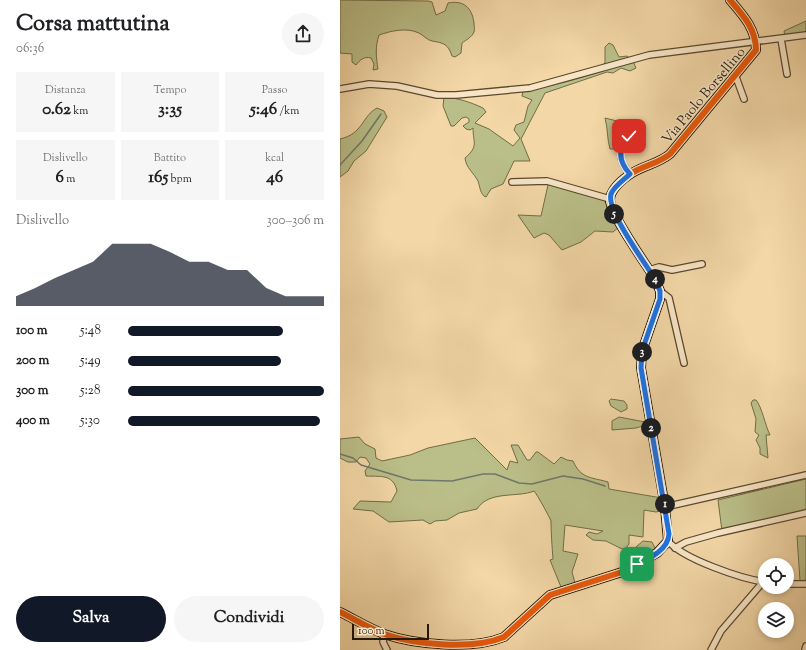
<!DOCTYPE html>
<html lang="it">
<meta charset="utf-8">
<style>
:root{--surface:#fff;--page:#f6f6f6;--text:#202124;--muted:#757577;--accent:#111827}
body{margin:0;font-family:"Sorts Mill Goudy",serif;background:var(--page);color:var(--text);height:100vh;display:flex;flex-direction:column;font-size:15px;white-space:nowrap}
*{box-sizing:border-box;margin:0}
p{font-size:13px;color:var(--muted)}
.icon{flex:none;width:22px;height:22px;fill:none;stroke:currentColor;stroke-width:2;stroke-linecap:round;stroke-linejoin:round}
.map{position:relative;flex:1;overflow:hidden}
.panel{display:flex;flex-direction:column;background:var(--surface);width:340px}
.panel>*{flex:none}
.controls{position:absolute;left:418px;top:558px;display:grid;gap:8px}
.controls a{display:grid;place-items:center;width:36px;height:36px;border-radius:50%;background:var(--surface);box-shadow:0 2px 6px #0003;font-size:20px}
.scale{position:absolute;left:12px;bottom:10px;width:77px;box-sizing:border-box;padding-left:4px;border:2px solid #281905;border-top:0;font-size:11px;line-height:14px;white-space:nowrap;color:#281905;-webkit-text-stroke:3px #f7e5c6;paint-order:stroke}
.pin{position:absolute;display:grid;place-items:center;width:34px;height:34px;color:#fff;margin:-17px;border-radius:8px;box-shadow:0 2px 6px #0006}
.km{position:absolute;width:20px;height:20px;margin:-10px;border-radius:50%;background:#222;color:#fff;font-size:11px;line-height:20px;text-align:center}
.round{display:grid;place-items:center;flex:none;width:42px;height:42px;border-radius:21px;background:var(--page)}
.overview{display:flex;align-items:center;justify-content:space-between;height:68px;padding:0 16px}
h1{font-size:22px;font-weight:700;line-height:30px}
.stats{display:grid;grid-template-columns:repeat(3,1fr);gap:6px;height:68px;padding:4px 16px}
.stats div{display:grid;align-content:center;border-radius:0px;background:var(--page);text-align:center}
.stats b{font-size:17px;font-weight:700}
.stats small{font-size:11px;font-weight:400}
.stats p{font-size:11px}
.chart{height:112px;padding:8px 16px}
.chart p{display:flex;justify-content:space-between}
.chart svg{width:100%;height:72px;margin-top:4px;fill:var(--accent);opacity:.7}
.cta{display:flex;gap:8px;margin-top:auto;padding:8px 16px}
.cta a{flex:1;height:46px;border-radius:24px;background:var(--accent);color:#fff;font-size:16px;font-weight:700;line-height:46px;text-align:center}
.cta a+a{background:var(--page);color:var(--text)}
ul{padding:0 16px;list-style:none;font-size:13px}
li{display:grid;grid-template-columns:64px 48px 1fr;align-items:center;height:30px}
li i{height:10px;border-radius:5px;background:var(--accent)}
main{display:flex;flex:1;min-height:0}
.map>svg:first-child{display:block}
</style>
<main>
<section class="panel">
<div class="overview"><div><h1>Corsa mattutina</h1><p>06:36</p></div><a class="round"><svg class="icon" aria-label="share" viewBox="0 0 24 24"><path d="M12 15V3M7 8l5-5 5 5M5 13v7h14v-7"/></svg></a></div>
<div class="stats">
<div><p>Distanza</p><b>0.62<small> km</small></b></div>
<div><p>Tempo</p><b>3:35</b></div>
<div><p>Passo</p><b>5:46<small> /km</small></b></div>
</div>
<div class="stats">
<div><p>Dislivello</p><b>6<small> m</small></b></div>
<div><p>Battito</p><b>165<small> bpm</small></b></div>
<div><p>kcal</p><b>46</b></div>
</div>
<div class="chart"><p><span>Dislivello</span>300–306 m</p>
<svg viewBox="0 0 160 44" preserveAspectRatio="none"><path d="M0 44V38L10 33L20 27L30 22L40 17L50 6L60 6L70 6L80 11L90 17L100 17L110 22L120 22L130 33L140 38L150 38L160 38V44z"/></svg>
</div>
<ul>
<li><b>100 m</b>5:48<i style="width:79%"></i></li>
<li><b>200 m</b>5:49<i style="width:78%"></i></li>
<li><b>300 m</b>5:28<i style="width:100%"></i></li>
<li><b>400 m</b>5:30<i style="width:98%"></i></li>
</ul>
<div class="cta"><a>Salva</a><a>Condividi</a></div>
</section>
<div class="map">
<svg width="466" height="650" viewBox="0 0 466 650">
<rect width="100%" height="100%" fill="#f3d7a7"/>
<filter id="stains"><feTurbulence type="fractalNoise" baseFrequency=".005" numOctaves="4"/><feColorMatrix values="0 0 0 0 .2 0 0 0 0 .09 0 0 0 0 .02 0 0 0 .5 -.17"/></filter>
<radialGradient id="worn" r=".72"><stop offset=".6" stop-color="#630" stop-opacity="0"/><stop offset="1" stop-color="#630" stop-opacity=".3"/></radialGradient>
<g fill="#babe88" stroke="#716c46">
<path d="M0 0 88 1 92 2 96 15 105 11 108 3C123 0 132 7 134 23 134 26 135 29 134 32 132 37 126 40 122 43L121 53 115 57 112 56C108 44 104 43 92 41 87 40 83 35 79 33 66 27 51 31 39 35 35 47 36 57 38 69L33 70 34 64 31 58C24 56 20 60 16 65L12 62V54L0 53Z"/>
<path d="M466 21V32L445 36 444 31Z"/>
<path d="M269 43 273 45 279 57 287 56 291 59 263 66 265 62V47Z"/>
<path d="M293 61 296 68 290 71 281 68 273 73 267 72 205 93 181 139 190 161H174L163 184 151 189 146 197 144 196C140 192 140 187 138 181 134 173 126 168 125 158 139 146 133 143 133 128L130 130 126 129 123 126 129 122V119L126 117 122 118 114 126H111L103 106 104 97C118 98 130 102 143 108L146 112 135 123 149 129 173 146 180 138 174 130 176 125 184 122 188 106 192 100 182 96 183 91C213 86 238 79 266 70L267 68Z"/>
<path d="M37 108 44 111 47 117 26 151 14 161 8 171 0 177V139C23 134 22 116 37 108Z"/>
<path d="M265 118 297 126 282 142 278 149H270C267 139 268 129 265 118Z"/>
<path d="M211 184 264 200 279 227 273 232 255 231 241 242 222 250 209 235 204 233 194 238 178 215 201 216 208 185Z"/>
<path d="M271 399 284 401 287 405V409L281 412 271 406 269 401Z"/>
<path d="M413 400H416C422 407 425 425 430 435H426L428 458 420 454V448L416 440 419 435 415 432 416 419 411 403Z"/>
<path d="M279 417 305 422 306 425 296 428 272 430V421Z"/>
<path d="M19 437 25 444 35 449 36 458 42 461 70 455 88 448 135 438 167 470 170 461 178 463 171 445H178L187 460H190L196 452H198L214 464 221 457 227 460 233 461C241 479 251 477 268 482L269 489 322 498 324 510 316 512 304 510 303 537 289 535V544L286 548 282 549 266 541 253 540 246 535 249 532 257 534 263 531 225 525 223 551 238 554 232 572 235 583 221 587 210 560 213 559C212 546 211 533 211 521 210 518 197 494 194 491 178 498 149 490 137 509L119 513 107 520 95 521 90 524 83 520 49 522 33 511 13 509 20 501 51 502 57 491C53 473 39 477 26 476L25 471 30 464 26 458 20 457 16 462H8L0 458V439Z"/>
<path d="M466 479V512L382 531 378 500Z"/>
<path d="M457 536H466V580L460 581Z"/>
<path d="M303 541 312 542 315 548C312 555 305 554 299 553L296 549V547Z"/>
</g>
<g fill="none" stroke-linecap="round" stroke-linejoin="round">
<g stroke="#6e786b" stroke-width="1.5">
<path d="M0 165 22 141 41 114"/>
<path d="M0 454 13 458 21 465 71 480 112 481 143 474H155L179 483 192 484 223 476 243 479 265 486"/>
</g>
<g stroke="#5b482e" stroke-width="8">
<g id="street">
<path d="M441 39 447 74"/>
<path d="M396 77 404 99"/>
<path d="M0 89 29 84 57 86 97 95H116L190 88 309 55 466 35"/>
<path d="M289 136C277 149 279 162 290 174"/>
<path d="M172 182 207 181 270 199"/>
<path d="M309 270 319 267 332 270 362 264"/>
<path d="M320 291 329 298 344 363"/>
<path d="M325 507 466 475"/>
<path d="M328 541C343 559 402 579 425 582"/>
<path d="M335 548 346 542 378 533 466 513"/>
<path d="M447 584H466"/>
<path d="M44 634 43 642 47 650"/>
<path d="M371 650 381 631 423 582"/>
<path d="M465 650 466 646"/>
</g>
</g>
<g stroke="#281905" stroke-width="10">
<path id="secondary" d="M0 612C14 619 29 628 44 634 76 645 133 650 164 637L210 595 282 572 317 553 328 541 325 507 301 368 302 351 320 299V291L315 279C306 264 269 213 270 199 271 189 282 180 289 175 301 166 318 164 330 154L416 50C416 29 403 15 390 0"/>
</g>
<use href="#street" stroke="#f7e5c6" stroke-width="5.5"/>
<use href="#secondary" stroke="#f7e5c6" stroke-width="8"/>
<g stroke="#f7e5c6" stroke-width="8">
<path id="cycleway" d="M0 612C14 619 29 628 44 634 76 645 133 650 164 637L210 595 282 572 317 553 328 541 325 507 301 368 302 351 320 299V291L315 279C306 264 269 213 270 199 271 189 282 180 289 175 301 166 318 164 330 154L416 50C416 29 403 15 390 0"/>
</g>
<use href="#cycleway" stroke="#e8590c" stroke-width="6"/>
</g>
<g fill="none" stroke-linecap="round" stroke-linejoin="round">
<g stroke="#fff" stroke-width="8">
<path id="route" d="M289 136C277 149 279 162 290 174 284 180 274 186 271 194 266 210 305 263 315 279L320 291V299L302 351 301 368 329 534C328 550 310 558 297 564"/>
</g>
<use href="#route" stroke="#1a73e8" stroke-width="5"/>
</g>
<g text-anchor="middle" stroke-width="3" stroke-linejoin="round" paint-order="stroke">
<g font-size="14" fill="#281905" stroke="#f7e5c6">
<text transform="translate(363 95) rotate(-50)" y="5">Via Paolo Borsellino</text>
</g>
</g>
<rect width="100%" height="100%" filter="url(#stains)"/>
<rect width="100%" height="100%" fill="url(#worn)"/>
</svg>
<div class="controls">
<a><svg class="icon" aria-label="locate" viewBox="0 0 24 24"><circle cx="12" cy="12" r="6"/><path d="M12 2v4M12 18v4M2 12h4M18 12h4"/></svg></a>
<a><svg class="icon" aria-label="layers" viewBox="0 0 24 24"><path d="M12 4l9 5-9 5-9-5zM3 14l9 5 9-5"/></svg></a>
</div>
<div class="scale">100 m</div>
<div class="pin" style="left:297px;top:564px;background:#1e9e55"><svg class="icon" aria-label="arrive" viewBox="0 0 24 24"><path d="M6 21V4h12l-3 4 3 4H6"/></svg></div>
<div class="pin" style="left:289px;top:136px;background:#d93025"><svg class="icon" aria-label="check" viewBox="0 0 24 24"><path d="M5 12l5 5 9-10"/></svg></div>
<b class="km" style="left:325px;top:504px">1</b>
<b class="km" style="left:311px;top:428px">2</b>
<b class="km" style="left:302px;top:352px">3</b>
<b class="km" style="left:315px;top:279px">4</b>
<b class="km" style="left:274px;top:214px">5</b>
</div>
</main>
